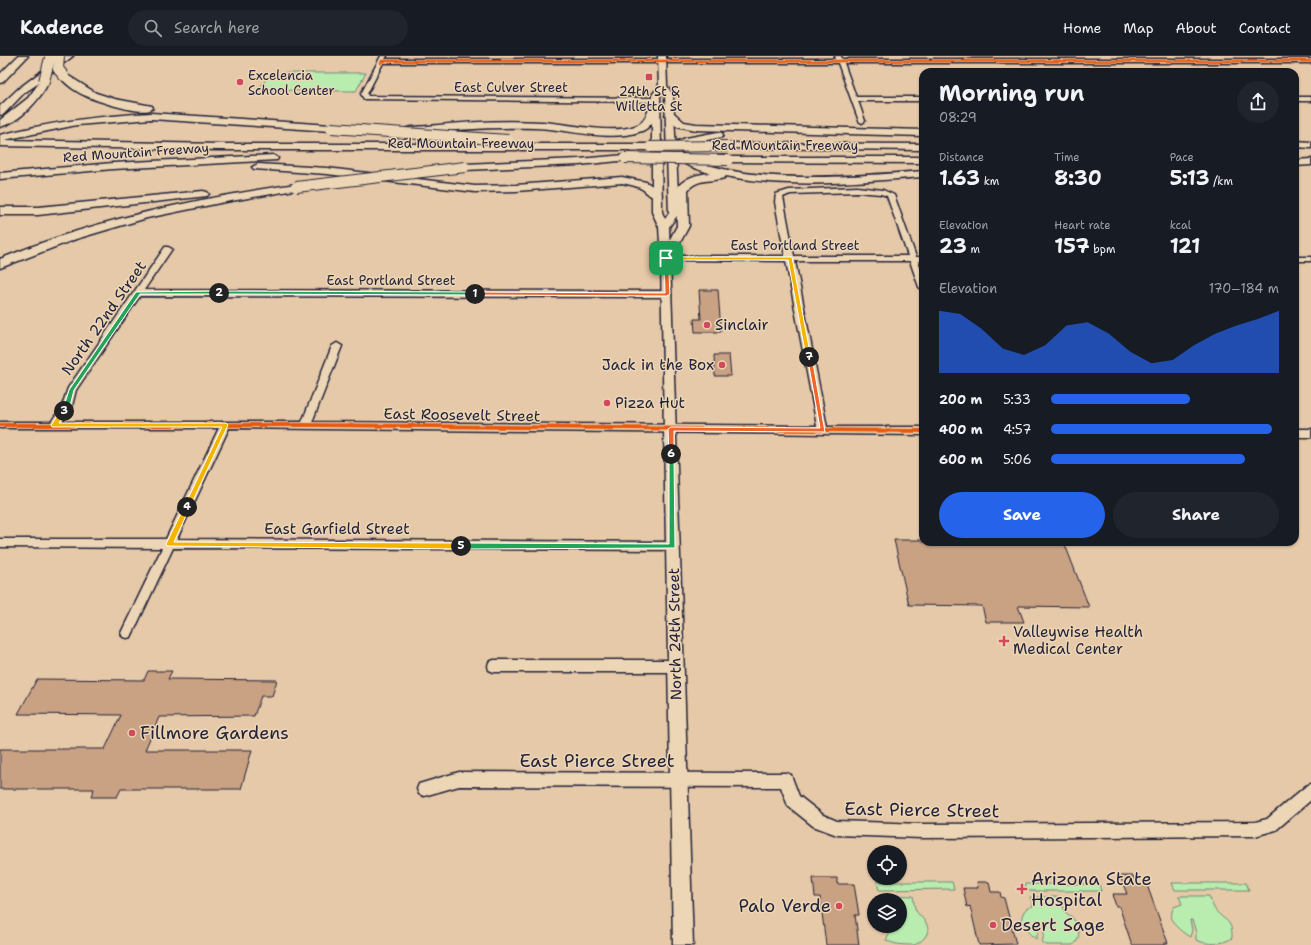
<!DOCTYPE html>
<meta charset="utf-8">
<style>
:root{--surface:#171b24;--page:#20242c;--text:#f1f3f6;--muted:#9ea1a6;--line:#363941;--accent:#2563eb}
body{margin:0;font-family:"Shantell Sans",sans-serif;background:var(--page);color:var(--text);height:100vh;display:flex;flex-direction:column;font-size:15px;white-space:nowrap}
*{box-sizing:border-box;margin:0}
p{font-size:13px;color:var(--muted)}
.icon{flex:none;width:22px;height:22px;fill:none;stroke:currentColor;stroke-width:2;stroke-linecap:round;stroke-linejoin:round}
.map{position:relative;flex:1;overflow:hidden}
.details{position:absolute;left:919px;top:12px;width:380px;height:478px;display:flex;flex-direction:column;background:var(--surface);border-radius:12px;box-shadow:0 1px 3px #0004}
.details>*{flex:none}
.tools{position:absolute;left:867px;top:789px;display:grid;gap:8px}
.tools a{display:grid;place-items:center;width:40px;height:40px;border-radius:50%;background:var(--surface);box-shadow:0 1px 3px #0004;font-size:20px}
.pin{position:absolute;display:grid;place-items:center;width:34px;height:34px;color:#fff;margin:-17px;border-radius:8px;box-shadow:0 2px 6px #0006}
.km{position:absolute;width:20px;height:20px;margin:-10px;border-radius:50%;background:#222;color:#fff;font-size:11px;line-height:20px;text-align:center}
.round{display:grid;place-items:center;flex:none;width:42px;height:42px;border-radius:21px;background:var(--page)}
.overview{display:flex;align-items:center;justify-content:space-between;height:68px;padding:0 20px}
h1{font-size:22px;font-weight:700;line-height:30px}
.stats{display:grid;grid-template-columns:repeat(3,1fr);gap:6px;height:68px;padding:4px 20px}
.stats div{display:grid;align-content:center}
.stats b{font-size:20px;font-weight:700}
.stats small{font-size:11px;font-weight:400}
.stats p{font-size:11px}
.chart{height:112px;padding:8px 20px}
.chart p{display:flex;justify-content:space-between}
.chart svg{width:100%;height:72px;margin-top:4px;fill:var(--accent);opacity:.7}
.cta{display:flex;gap:8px;margin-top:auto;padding:8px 20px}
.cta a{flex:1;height:46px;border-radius:24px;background:var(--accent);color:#fff;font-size:16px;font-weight:700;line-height:46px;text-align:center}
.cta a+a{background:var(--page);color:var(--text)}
ul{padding:0 20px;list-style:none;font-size:13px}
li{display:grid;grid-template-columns:64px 48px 1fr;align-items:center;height:30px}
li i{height:10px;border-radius:5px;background:var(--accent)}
header{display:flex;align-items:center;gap:24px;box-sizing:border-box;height:56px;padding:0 20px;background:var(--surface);border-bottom:1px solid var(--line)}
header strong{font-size:19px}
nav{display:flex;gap:22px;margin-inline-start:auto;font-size:14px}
.search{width:280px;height:36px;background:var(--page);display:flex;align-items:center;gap:10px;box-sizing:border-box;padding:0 14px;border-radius:22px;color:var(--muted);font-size:15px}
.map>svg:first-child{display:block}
</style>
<header>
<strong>Kadence</strong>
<div class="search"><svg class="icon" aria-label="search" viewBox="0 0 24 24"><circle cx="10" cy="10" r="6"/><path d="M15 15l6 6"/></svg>Search here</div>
<nav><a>Home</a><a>Map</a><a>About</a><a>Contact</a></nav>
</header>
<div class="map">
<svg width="1311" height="889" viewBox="0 0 1311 889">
<rect width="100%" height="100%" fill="#e6c9a8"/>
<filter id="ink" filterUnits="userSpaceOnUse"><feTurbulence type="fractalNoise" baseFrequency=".025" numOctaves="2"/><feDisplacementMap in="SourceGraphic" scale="8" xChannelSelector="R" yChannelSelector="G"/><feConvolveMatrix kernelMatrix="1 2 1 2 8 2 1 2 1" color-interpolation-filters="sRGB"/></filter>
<g filter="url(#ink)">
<g fill="#b8edaf" stroke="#6d8875">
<path d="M271 17H366L356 35 258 34Z"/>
<path d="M877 826H952L954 833 879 834Z"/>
<path d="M1172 827H1246L1249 834H1175Z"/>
<path d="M1025 828H1099L1101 835H1027Z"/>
<path d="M882 839 913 840C914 844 914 851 916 855 922 863 934 871 924 882 922 885 917 888 914 889 904 889 894 889 886 884L890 877 892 870H900V844H883Z"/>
<path d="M1179 840H1209C1211 844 1212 849 1214 852 1222 865 1233 862 1232 882 1222 889 1207 889 1196 884V876L1192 864H1190L1192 874 1190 881C1179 874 1166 865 1174 851L1182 848Z"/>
<path d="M1030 841H1061C1062 845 1063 853 1066 857 1067 858 1069 859 1071 860 1078 868 1083 882 1073 889H1047L1042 887 1044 878 1042 865H1037L1038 876 1036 883C1026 876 1016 864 1026 853L1033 850Z"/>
</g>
<g fill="#c9a183" stroke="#22223b">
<path d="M699 234H718L721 276H695L694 263H701Z"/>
<path d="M714 299H729L731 320H715Z"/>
<path d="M894 484H923V486H1064L1089 551 1018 550 1024 566H986L982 550 909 549Z"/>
<path d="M148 615H172L168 623 277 624 272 640H261L254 660 159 661 145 694H252L241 733H121L117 741H91L94 733H0V693H105L121 659 18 658 37 623 144 624Z"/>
<path d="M1120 820H1133L1137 829H1147L1168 887H1165V889H1132L1119 850H1116L1113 841H1114L1113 838H1127Z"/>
<path d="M813 822H837V828H854L859 859H855L859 889H826L820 841H815Z"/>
<path d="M977 826H989L991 836H1000L1001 841 1004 842 1016 888 979 889 970 850 967 851 963 832H978Z"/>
</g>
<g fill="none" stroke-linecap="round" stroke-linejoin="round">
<g stroke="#22223b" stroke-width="3">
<g id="minor">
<path d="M381 0H387L385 3H836L835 0H841L842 3H1311V7H844L856 41H923V45H858L865 65 862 67 859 65 838 7H383L367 38 368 40 655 42 658 44 655 46 364 43 361 38Z"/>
<rect x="1295" y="41" width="16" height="4"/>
<path d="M857 131 883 134 894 139 916 201H923V205H918L923 219V234L919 231 910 205H795L827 371H923V379L229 372 177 483 673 486 677 487 679 490 677 493 673 494 173 492 131 581 127 582 123 581 121 577 162 492 0 491V483H166L219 372H0V366H51L62 350 68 332 165 191H168L172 193 144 234 667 235 671 238 667 241 140 240 76 334 72 350 62 366H302L332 290 337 287 342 290 312 366 817 370 786 205 666 204 662 202 666 200H785L775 146 776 138 789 134ZM857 136 881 138 887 140 908 200H794L783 141 790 138Z"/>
<rect x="1295" y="201" width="16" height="4"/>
<rect x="1295" y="373" width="16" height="8"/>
<path d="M494 604H676L681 606 682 610 681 614 676 616H494L489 614 488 610 489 606Z"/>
<path d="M459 716 786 717 791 719 799 740 823 759 837 765 922 768 1255 766 1267 763 1306 730 1311 728V744L1276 774 1255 780 922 782 837 779 813 770 788 750 781 731 459 730 424 740 419 738 417 733 419 728Z"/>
</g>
</g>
<g stroke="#22223b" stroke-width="3">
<path id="major" d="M658 0H666L667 30 673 39 679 157 669 171 693 889H673L661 202 659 171 652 156V39L659 30ZM663 36 665 39 669 157 665 163 662 156 660 39Z"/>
</g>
<g stroke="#22223b" stroke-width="3">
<g id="highway">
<path d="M18 0H28L3 26 0 27V18Z"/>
<path d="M62 0H73L44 22 49 25C41 43 20 66 0 71V64L28 42 39 27 24 37 4 58 0 59V50L18 33Z"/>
<path d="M64 17 96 37 115 43 152 50 153 52C145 62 89 43 78 36 71 32 64 26 59 20L61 18Z"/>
<path d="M655 49 660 52C655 61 652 71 642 75 608 87 570 73 535 72 491 71 448 74 404 79L399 76C404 70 420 71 428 70 465 66 503 64 541 66 567 67 611 79 635 70 645 67 646 58 651 50Z"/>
<path d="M670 56 674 57 684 66 696 68 923 74V80L696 74 677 70 665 59Z"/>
<path d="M151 57 331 69 336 72 331 75 151 63 77 69 4 84 220 88H650L655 91 650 94H220L0 90V84H2L0 83V79C50 66 100 60 151 57Z"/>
<path d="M718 76 722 77 723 79 722 81 692 87 675 93C731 133 856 120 923 115V121C857 126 791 133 726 120L724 122C711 126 698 122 688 134L689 170 670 205H662L660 202 677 170 676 133C684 122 697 118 710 117 691 112 663 100 651 85L656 82 668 89 686 82Z"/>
<path d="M1295 85 1311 86V92L1295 91Z"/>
<path d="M727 87 923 88V94L723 92 722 90 723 88Z"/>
<path d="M273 99 278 102 277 104 113 113 0 123V117L113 107Z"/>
<path d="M625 99 630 102 629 104 579 109 465 114 459 111 465 108 579 103Z"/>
<path d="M728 101H923V107L724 106 723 104Z"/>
<path d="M1311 103V109L1295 110V104Z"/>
<path d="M258 108 327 112 475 130 516 129 622 121 646 126 656 132 662 139 660 141C650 144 647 134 638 131 633 129 627 128 622 127L516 135 475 136 327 118 254 113 252 111Z"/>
<path d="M296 128 300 129 302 131 300 133 220 147 147 162 76 183 0 212V203C95 163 194 143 296 128Z"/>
<path d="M203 135 207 136 209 138 207 140 38 159H0V151H38Z"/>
</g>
</g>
<use href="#minor" fill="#ecd6b5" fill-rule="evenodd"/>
<use href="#major" fill="#ecd6b5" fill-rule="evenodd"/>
<use href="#highway" fill="#ecd6b5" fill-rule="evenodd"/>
<g stroke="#22223b" stroke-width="12" stroke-linecap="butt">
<g id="highway-bridge">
<path d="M59 0 58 13 64 20"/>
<path d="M44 25 50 2"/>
<path d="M331 72 508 84"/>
<path d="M650 91 727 90"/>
<path d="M625 102 728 104"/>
<path d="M296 131 465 111"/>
</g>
</g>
<use href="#highway-bridge" stroke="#ecd6b5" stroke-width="10"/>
<g stroke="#ecd6b5" stroke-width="4">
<path id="cycleway-far1" d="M381 7 382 5H1311"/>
</g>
<g stroke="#ecd6b5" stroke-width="6">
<path id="cycleway" d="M0 369H306L923 375"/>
</g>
<use href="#cycleway-far1" stroke="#e8590c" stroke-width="2.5"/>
<use href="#cycleway" stroke="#e8590c" stroke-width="4"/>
</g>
</g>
<path fill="#f0652b" stroke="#fff" d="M664 201 668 202 670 238 667 240 475 239 473 238 475 236 665 237Z"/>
<path fill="#22a559" stroke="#fff" d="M219 235 475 236 478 238 475 239 217 238 216 237Z"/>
<path fill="#22a559" stroke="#fff" d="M219 235 221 237V238H140L74 334 70 350 66 356H62L61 355 64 350 69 334 136 236Z"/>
<path fill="#f5b400" stroke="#fff" d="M62 353 67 355 59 367H226L228 369 190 451 187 453 184 451 222 371H52L51 369Z"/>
<path fill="#f5b400" stroke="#fff" d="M187 448 190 451 174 486 461 487 464 490 461 493 167 490 166 488 184 451Z"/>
<path fill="#22a559" stroke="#fff" d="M669 396H673L674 398 675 492 461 493 458 490 461 487 669 488Z"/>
<path fill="#f0652b" stroke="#fff" d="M807 299 812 301 825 376 674 375V398L673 399H669L668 373 671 371 820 372Z"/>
<path fill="#f5b400" stroke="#fff" d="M664 201H792L811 302 806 301 788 204H666Z"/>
<g fill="#d1495b" stroke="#ecd6b5" stroke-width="1.5">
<rect x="645" y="17" width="8" height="8" rx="2"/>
<circle cx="240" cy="26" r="4"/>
<circle cx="707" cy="269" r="4"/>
<circle cx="722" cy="309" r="4"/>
<circle cx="607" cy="347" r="4"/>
<path d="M1002 579h4v4h4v4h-4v4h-4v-4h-4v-4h4z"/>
<circle cx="132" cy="677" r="4"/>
<path d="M1020 827h4v4h4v4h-4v4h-4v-4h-4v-4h4z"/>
<circle cx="839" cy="850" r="4"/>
<circle cx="993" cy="869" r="4"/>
</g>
<g text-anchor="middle" stroke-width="3" stroke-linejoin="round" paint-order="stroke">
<g font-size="13" fill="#22223b" stroke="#ecd6b5" text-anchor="start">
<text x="248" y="24">Excelencia<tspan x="248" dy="15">School Center</tspan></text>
<text x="649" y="40" text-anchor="middle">24th St &amp;<tspan x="649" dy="15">Willetta St</tspan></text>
</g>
<g font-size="13" fill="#22223b" stroke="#ecd6b5">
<text x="511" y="36">East Culver Street</text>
<text x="461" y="92">Red Mountain Freeway</text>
<text x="785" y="94">Red Mountain Freeway</text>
<text transform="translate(136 96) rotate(-4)" y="5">Red Mountain Freeway</text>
<text x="795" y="194">East Portland Street</text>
<text x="391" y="229">East Portland Street</text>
</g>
<g font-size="15" fill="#22223b" stroke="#ecd6b5">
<text transform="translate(104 262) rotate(-55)" y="5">North 22nd Street</text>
<text transform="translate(462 359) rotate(1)" y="5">East Roosevelt Street</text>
<text x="337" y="478">East Garfield Street</text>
<text transform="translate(675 578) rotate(-91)" y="5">North 24th Street</text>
</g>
<g font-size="15" fill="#22223b" stroke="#ecd6b5" text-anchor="start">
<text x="715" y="274">Sinclair</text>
<text x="714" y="314" text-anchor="end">Jack in the Box</text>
<text x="615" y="352">Pizza Hut</text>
<text x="1013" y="581">Valleywise Health<tspan x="1013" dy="17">Medical Center</tspan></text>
</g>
<g font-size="18" fill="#22223b" stroke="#ecd6b5" text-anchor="start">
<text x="140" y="683">Fillmore Gardens</text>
<text x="1031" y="829">Arizona State<tspan x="1031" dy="21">Hospital</tspan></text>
<text x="831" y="856" text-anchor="end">Palo Verde</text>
<text x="1001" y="875">Desert Sage</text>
</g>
<g font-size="18" fill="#22223b" stroke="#ecd6b5">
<text x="597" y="711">East Pierce Street</text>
<text transform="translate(922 754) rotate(1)" y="6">East Pierce Street</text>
</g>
</g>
</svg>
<div class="tools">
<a><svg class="icon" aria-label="locate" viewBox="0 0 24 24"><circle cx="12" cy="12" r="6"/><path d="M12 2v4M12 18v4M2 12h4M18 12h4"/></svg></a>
<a><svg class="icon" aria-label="layers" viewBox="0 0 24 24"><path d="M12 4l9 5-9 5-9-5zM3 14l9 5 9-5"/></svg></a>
</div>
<div class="pin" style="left:666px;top:202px;background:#1e9e55"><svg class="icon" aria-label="arrive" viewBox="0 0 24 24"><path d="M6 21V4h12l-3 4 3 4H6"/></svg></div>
<b class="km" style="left:475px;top:238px">1</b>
<b class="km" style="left:219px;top:237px">2</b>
<b class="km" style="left:64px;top:355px">3</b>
<b class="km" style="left:187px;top:451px">4</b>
<b class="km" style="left:461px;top:490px">5</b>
<b class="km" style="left:671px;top:398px">6</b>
<b class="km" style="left:809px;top:301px">7</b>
<section class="details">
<div class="overview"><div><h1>Morning run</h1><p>08:29</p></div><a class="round"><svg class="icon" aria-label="share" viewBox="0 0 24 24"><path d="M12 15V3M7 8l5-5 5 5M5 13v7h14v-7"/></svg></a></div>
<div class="stats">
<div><p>Distance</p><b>1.63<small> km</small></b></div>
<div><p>Time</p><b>8:30</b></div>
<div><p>Pace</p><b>5:13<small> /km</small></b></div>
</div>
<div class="stats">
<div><p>Elevation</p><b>23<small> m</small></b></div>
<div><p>Heart rate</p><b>157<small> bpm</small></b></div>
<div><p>kcal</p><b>121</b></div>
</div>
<div class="chart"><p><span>Elevation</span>170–184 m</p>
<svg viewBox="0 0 160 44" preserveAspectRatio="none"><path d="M0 44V6L10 8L20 17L30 29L40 33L50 27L60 15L70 13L80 20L90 31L100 38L110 36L120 27L130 20L140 15L150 11L160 6V44z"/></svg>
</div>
<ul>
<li><b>200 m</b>5:33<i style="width:61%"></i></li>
<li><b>400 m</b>4:57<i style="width:97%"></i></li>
<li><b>600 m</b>5:06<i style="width:85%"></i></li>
</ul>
<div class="cta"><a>Save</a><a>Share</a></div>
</section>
</div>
